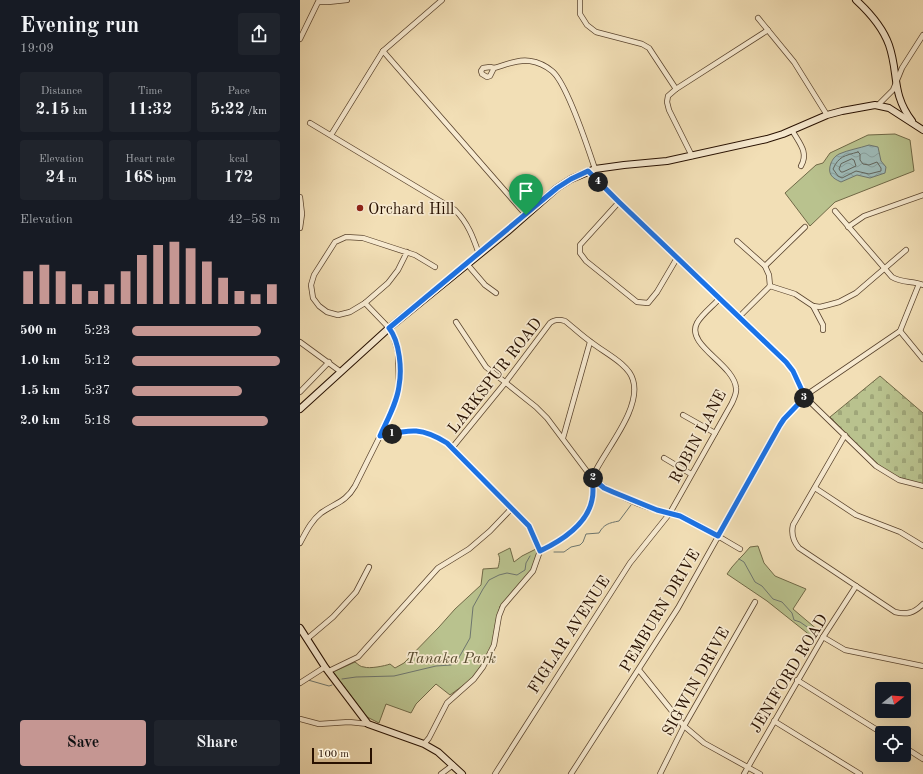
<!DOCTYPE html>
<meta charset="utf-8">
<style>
:root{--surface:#171b24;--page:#20242c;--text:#f1f3f6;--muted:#9ea1a6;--accent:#c59692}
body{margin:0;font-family:"Old Standard TT",serif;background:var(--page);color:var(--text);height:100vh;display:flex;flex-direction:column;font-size:15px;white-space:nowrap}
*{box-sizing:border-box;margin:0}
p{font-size:13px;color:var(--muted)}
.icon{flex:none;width:22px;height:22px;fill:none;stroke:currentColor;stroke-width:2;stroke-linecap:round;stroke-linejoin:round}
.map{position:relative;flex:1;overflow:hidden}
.panel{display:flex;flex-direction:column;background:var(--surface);width:300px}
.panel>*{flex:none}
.needle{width:26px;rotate:73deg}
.fabs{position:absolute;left:575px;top:682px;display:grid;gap:8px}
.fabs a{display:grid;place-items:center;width:36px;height:36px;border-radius:4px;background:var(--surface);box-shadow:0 4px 16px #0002;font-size:20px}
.scale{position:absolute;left:12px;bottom:10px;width:60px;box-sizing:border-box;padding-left:4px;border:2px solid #271000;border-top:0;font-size:11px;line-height:14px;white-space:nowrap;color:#271000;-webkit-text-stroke:3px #f7ead0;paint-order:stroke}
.pin{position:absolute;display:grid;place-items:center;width:34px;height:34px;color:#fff;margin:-41px -17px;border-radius:50% 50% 50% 0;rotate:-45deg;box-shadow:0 0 4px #0007}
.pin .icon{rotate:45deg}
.km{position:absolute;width:20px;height:20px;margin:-10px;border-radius:50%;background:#222;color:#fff;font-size:11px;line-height:20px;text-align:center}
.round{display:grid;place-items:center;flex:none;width:42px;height:42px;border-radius:4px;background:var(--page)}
.summary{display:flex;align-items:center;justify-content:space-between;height:68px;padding:0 20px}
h1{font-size:22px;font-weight:800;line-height:30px}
.stats{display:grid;grid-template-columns:repeat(3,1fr);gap:6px;height:68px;padding:4px 20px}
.stats div{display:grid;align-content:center;border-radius:4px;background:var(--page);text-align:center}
.stats b{font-size:17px;font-weight:800}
.stats small{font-size:11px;font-weight:400}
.stats p{font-size:11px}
.chart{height:112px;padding:8px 20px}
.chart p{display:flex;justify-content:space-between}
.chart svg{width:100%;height:72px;margin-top:4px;stroke:var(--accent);stroke-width:6}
.button{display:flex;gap:8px;margin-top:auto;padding:8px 20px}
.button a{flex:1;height:46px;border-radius:4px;background:var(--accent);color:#111;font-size:16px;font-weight:800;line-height:46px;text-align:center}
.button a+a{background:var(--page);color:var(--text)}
ul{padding:0 20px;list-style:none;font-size:13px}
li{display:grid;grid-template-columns:64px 48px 1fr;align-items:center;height:30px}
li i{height:10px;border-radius:5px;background:var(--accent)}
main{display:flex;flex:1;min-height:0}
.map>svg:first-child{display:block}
</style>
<main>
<section class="panel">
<div class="summary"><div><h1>Evening run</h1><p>19:09</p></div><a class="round"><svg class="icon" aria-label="share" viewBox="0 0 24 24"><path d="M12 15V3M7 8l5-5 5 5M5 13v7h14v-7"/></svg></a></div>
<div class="stats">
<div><p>Distance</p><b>2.15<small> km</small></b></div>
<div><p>Time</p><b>11:32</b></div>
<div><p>Pace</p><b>5:22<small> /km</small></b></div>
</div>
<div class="stats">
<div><p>Elevation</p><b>24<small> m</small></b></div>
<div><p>Heart rate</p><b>168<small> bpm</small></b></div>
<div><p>kcal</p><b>172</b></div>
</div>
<div class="chart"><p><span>Elevation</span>42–58 m</p>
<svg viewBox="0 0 160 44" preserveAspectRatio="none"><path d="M5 44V24M15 44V20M25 44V24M35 44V32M45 44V36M55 44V32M65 44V24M75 44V14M85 44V8M95 44V6M105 44V10M115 44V18M125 44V28M135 44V36M145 44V38M155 44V32"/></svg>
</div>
<ul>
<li><b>500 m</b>5:23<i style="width:87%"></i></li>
<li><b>1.0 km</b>5:12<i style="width:100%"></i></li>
<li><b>1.5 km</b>5:37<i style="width:74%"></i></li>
<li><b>2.0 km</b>5:18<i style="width:92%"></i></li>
</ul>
<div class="button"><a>Save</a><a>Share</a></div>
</section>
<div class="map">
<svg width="623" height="774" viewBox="0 0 623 774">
<defs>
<pattern id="cemetery-stones" width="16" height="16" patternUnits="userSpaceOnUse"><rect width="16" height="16" fill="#b9c28e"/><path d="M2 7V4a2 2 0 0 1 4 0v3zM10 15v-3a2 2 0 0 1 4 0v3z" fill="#9fa679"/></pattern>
<pattern id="water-waves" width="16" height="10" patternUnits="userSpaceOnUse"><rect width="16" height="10" fill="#9ebab7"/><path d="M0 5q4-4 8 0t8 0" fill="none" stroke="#889f9c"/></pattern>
</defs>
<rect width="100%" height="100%" fill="#f2dfb6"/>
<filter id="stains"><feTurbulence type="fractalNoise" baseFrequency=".005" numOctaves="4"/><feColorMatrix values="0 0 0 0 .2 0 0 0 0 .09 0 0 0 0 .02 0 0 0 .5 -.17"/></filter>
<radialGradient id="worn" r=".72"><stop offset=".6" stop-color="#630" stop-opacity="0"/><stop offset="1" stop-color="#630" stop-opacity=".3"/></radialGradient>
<path fill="url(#cemetery-stones)" stroke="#706947" d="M580 376 623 413V484C583 480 556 443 530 417Z"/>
<g fill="#b9c28e" stroke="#706947">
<path d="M595 134 610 140 614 171 535 202 510 226 485 193 516 165 523 163 530 153 568 135Z"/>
<path d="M458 546 464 563 475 576 506 589 493 609 519 631 516 640 467 601 427 574C433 564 442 557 450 547Z"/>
<path d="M210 548 214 562 222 556 238 548 239 553 232 569 206 601 200 606 192 646 181 666 172 679 150 695 136 684 116 704 111 713 86 704 79 723 67 717 33 672 55 662C58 664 60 667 64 667 69 669 85 666 90 664L95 668 104 663 139 627 155 609 181 585 183 569 198 568C199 563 201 558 198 554Z"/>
</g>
<path fill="url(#water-waves)" stroke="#6e766e" d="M569 145 578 147 581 161 586 167 585 173 570 178 557 175 541 182C532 178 527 174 531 163 533 159 534 157 539 154 548 150 560 148 569 145Z"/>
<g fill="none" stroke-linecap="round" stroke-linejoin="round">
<g stroke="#62655c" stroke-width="1">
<path d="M558 152 560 154V160L563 164 569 165 577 162 581 168V171L569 174 556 171 542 178 538 176 533 169C539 156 544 156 558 152Z"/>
<path d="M552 159 554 160 556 166 543 172H541L539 169 541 164Z"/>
</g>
<g stroke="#6e766e" stroke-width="1">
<path d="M254 552H264L271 547 280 545 283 542 286 534 299 533C304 524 309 523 319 521L331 505"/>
<path d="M439 559 444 562 455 582 462 586 473 599 482 602 492 613 494 620 500 622 513 631"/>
<path d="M42 679 56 677 94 676 136 666 151 665 157 661 170 638 173 607 183 589 189 580 199 575 207 573 217 575 225 570 226 563 230 556"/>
<path d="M8 680 29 686 32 685"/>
</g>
<g stroke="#5a442e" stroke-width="6">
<g id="street">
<path d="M280 0V14L287 25 296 32 342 44 349 48 376 89 368 96 367 102 369 110 392 156"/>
<path d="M19 2H28L47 0"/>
<path d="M458 18 494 62 527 115"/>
<path d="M0 39 19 0"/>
<path d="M83 51 226 215"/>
<path d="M194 68 190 67 183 68 181 71 182 74 187 77 190 76 194 68C205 65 218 59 230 61 237 62 246 66 252 71 267 83 288 148 295 169"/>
<path d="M376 89 468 30"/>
<path d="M578 105 593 90 602 68 623 35"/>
<path d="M10 123 155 210C168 223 173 237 179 254"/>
<path d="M492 130C499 143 509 152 501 166"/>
<path d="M31 135 83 51 142 0"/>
<path d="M288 171 319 202 478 354 489 365 505 397 576 466 599 480 623 486"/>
<path d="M0 197 2 214 0 228"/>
<path d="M319 202 280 245V253L286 261 337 302 348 303 357 292 377 258"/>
<path d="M535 211 592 277C602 283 613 281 623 285"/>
<path d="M548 227 564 216 623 195"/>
<path d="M437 241 465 266"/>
<path d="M107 252 98 270 88 283 65 303 50 312 38 315 27 312 19 306 13 298 11 285 14 275 35 242 46 237 63 238 115 255 135 267"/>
<path d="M167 264 185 285 196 293"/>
<path d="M470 286 495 294 513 306 520 307 528 305 539 302 556 293 606 250"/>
<path d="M470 286 469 275 465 266 505 227"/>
<path d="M513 306 523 325V330"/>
<path d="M440 316 470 286"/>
<path d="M156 322 186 367 236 407 247 418 292 478C307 491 338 505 357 510 365 513 374 513 381 516 402 526 421 538 440 549"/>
<path d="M600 331 623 359"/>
<path d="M0 342 41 372"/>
<path d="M0 392 29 362"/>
<path d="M383 415 415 433"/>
<path d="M545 435 493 525C491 534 493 541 499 548L595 612C607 615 614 613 623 604"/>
<path d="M80 436C109 430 120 426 147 443L229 526 240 551"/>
<path d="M263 438 290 342"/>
<path d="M364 458 391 474"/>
<path d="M515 488 556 515 600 532 623 546"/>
<path d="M0 543C6 532 11 521 21 513 35 503 46 502 55 486L80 436 95 403 99 386 98 352 93 335 89 328 65 303"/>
<path d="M523 637 545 650 623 666"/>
<path d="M7 639 33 617 56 592 69 567"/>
<path d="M339 670 384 726 404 743 460 774"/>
<path d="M29 671 58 657 138 568 169 549 190 531 212 508"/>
<path d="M497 680 582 733"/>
<path d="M0 683 25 667"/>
<path d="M0 719 19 724 49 722 68 724"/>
<path d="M474 721 560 774"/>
<path d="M124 744 129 738 147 703 174 679 183 667 194 645 199 616 203 606 233 571 240 551C256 543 272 534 283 519 289 511 293 501 293 491 293 486 291 480 293 476 304 451 342 409 333 380 329 364 303 352 291 342 282 336 274 328 265 321 259 319 255 319 250 323L205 383 152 448"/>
<path d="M604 747 623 759"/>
<path d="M141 774 153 765"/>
<path d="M195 774 330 563 370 513 432 403C434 398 437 393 436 388 434 364 385 345 397 323 402 314 413 306 420 298"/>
<path d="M271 774 378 608 484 419 509 393 600 331 619 284"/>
<path d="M360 774 384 726 455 602"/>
<path d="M444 774 523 637 556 586"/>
</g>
</g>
<g stroke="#271000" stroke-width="8">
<g id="secondary">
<path d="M556 0C569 12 583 28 589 45 599 74 591 93 612 121"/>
<path d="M0 409 89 328 207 232 257 188 271 179 295 169 324 165 367 161 467 139 483 134 527 115 542 111 575 105 589 108 623 130"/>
<path d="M0 628 25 667 68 724 124 744 138 752 162 774"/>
</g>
</g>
<use href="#street" stroke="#f7ead0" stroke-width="4.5"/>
<use href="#secondary" stroke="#f7ead0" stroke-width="6"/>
</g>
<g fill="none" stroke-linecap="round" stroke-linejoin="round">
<g stroke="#fff" stroke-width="8">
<path id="route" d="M288 171 319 202 486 362 493 371 505 397 484 419 480 425 418 536 380 516 357 510 313 492 304 488 292 478C293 485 294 492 292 500 287 525 261 541 240 551L229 526 147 443C120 426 109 430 80 436 87 420 97 403 99 386 102 370 100 342 89 328L257 188 271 179Z"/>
</g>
<use href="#route" stroke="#1a73e8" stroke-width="5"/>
</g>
<circle fill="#8f2418" stroke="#f7ead0" stroke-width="1.5" cx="60" cy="208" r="4"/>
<g text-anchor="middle" stroke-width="3.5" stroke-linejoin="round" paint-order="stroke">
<g font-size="16" fill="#271000" stroke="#f7ead0" text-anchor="start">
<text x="68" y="214">Orchard Hill</text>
</g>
<g font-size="16" fill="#271000" stroke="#f7ead0">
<text transform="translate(194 375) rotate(-52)" y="6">LARKSPUR ROAD</text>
<text transform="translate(397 436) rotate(-62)" y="6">ROBIN LANE</text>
<text transform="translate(359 610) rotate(-59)" y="6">PEMBURN DRIVE</text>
<text transform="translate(268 634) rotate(-57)" y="6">FIGLAR AVENUE</text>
<text transform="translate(488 673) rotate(-59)" y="6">JENIFORD ROAD</text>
<text transform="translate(395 681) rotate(-61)" y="6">SIGWIN DRIVE</text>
</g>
<g font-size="16" font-style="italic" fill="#5a4e32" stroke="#f7ead0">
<text x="151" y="663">Tanaka Park</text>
</g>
</g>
<rect width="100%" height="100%" filter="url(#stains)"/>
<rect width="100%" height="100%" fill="url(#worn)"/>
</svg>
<div class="fabs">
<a><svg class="needle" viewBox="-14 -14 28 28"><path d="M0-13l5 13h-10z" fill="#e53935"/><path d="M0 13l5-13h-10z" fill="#9ea1a6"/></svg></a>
<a><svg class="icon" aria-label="locate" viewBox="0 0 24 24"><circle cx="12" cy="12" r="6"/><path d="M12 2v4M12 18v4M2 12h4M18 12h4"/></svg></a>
</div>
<div class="scale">100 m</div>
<div class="pin" style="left:226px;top:215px;background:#1e9e55"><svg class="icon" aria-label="arrive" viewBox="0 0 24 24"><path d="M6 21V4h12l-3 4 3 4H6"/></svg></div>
<b class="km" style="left:92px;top:434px">1</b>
<b class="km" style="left:293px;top:478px">2</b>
<b class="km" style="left:504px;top:398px">3</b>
<b class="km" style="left:298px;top:182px">4</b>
</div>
</main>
